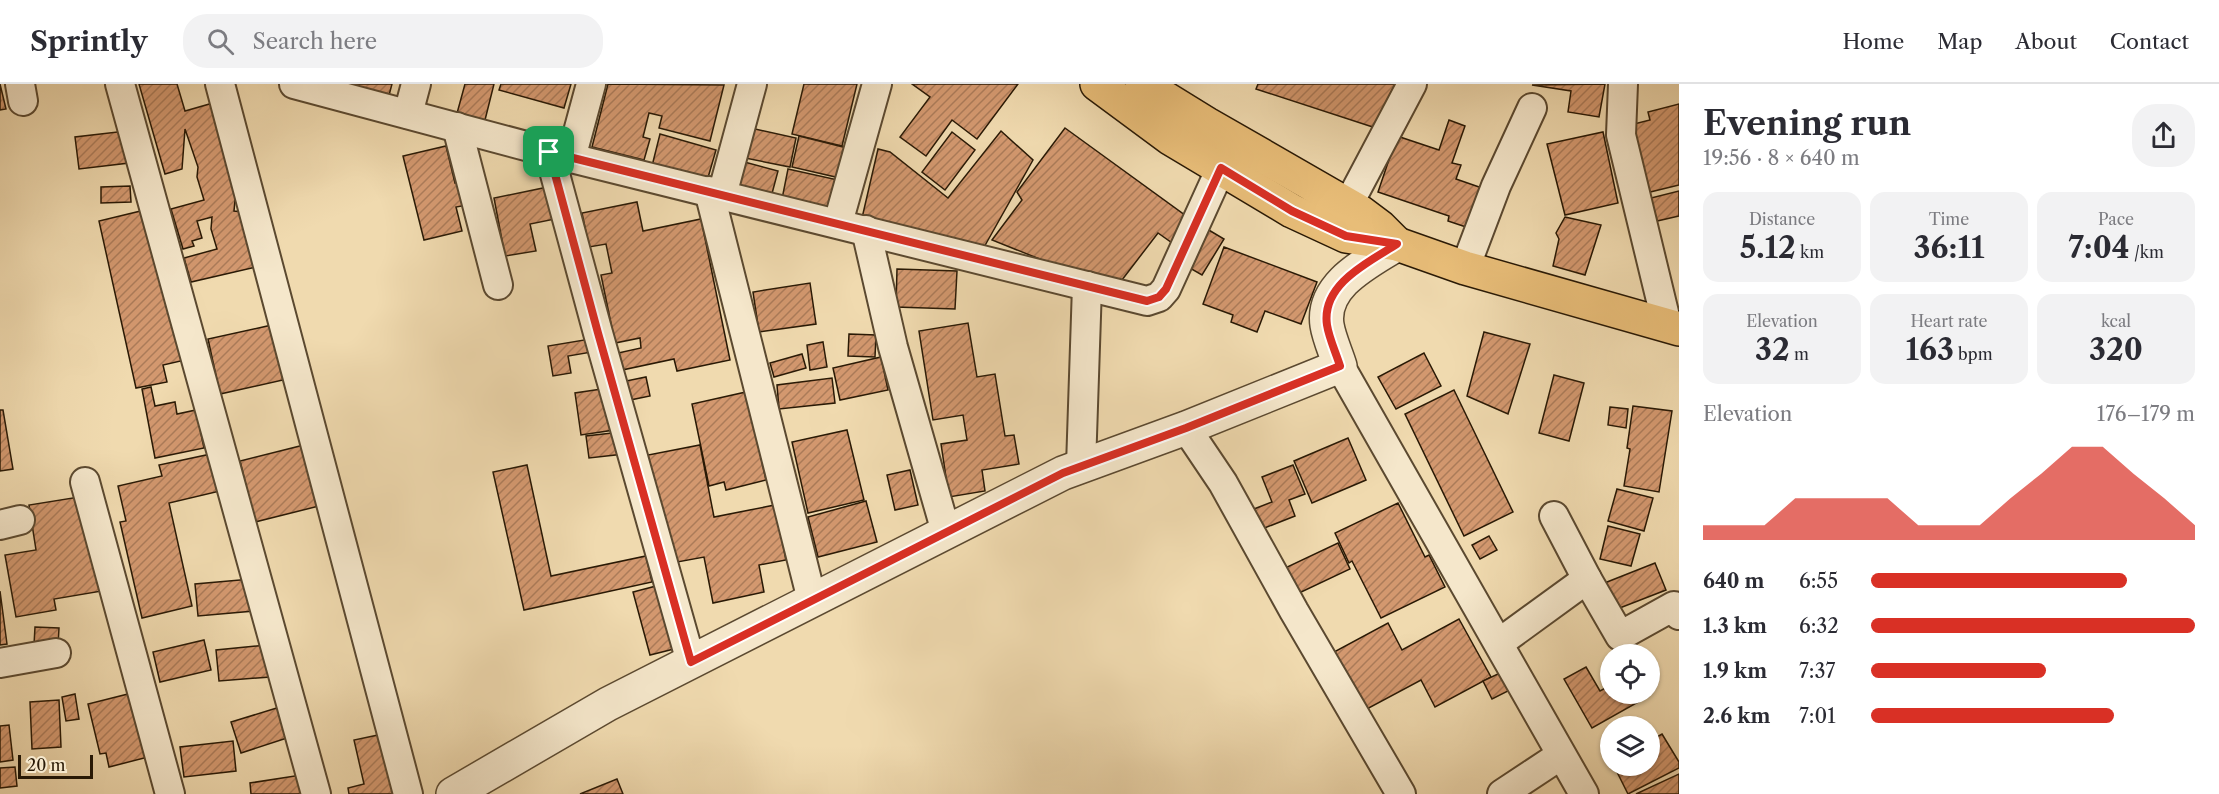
<!DOCTYPE html>
<meta charset="utf-8">
<style>
:root{--surface:#fff;--page:#f2f2f3;--text:#2b2b33;--muted:#7c7c81;--line:#e1e1e2;--accent:#d93025}
body{margin:0;font-family:"Libre Caslon Text",serif;background:var(--page);color:var(--text);height:100vh;display:flex;flex-direction:column;font-size:22px;white-space:nowrap}
*{box-sizing:border-box;margin:0}
p{font-size:20px;color:var(--muted)}
.icon{flex:none;width:33px;height:33px;fill:none;stroke:currentColor;stroke-width:2;stroke-linecap:round;stroke-linejoin:round}
.map{position:relative;flex:1;overflow:hidden}
.side{display:flex;flex-direction:column;background:var(--surface);width:540px}
.side>*{flex:none}
.tools{position:absolute;left:1600px;top:560px;display:grid;gap:12px}
.tools a{display:grid;place-items:center;width:60px;height:60px;border-radius:50%;background:var(--surface);box-shadow:0 2px 4px #0004;font-size:30px}
.scale{position:absolute;left:18px;bottom:15px;width:75px;box-sizing:border-box;padding-left:6px;border:3px solid #291905;border-top:0;font-size:16px;line-height:21px;white-space:nowrap;color:#291905;-webkit-text-stroke:4px #f5e7cb;paint-order:stroke}
.pin{position:absolute;display:grid;place-items:center;width:51px;height:51px;color:#fff;margin:-26px;border-radius:12px;box-shadow:0 3px 9px #0006}
.round{display:grid;place-items:center;flex:none;width:63px;height:63px;border-radius:24px;background:var(--page)}
.head{display:flex;align-items:center;justify-content:space-between;height:102px;padding:0 24px}
h1{font-size:33px;font-weight:800;line-height:45px}
.metrics{display:grid;grid-template-columns:repeat(3,1fr);gap:9px;height:102px;padding:6px 24px}
.metrics div{display:grid;align-content:center;border-radius:15px;background:var(--page);text-align:center}
.metrics b{font-size:30px;font-weight:800}
.metrics small{font-size:16px;font-weight:400}
.metrics p{font-size:16px}
.chart{height:168px;padding:12px 24px}
.chart p{display:flex;justify-content:space-between}
.chart svg{width:100%;height:108px;margin-top:6px;fill:var(--accent);opacity:.7}
ul{padding:0 24px;list-style:none;font-size:20px}
li{display:grid;grid-template-columns:96px 72px 1fr;align-items:center;height:45px}
li i{height:15px;border-radius:8px;background:var(--accent)}
header{display:flex;align-items:center;gap:36px;box-sizing:border-box;height:84px;padding:0 30px;background:var(--surface);border-bottom:2px solid var(--line)}
header strong{font-size:28px}
nav{display:flex;gap:33px;margin-inline-start:auto;font-size:21px}
.search{width:420px;height:54px;background:var(--page);display:flex;align-items:center;gap:15px;box-sizing:border-box;padding:0 21px;border-radius:24px;color:var(--muted);font-size:22px}
main{display:flex;flex:1;min-height:0}
.map>svg:first-child{display:block}
</style>
<header>
<strong>Sprintly</strong>
<div class="search"><svg class="icon" aria-label="search" viewBox="0 0 24 24"><circle cx="10" cy="10" r="6"/><path d="M15 15l6 6"/></svg>Search here</div>
<nav><a>Home</a><a>Map</a><a>About</a><a>Contact</a></nav>
</header>
<main>
<div class="map">
<svg width="1679" height="710" viewBox="0 0 1679 710">
<defs>
<pattern id="building-hatch" width="6" height="6" patternUnits="userSpaceOnUse" patternTransform="scale(1.5)"><rect width="6" height="6" fill="#d3986f"/><path d="M-1 1l2-2M0 6l6-6M5 7l2-2" fill="none" stroke="#ab7b59"/></pattern>
</defs>
<rect width="100%" height="100%" fill="#f0daaf"/>
<filter id="stains"><feTurbulence type="fractalNoise" baseFrequency=".00333" numOctaves="4"/><feColorMatrix values="0 0 0 0 .2 0 0 0 0 .09 0 0 0 0 .02 0 0 0 .5 -.17"/></filter>
<radialGradient id="worn" r=".72"><stop offset=".6" stop-color="#630" stop-opacity="0"/><stop offset="1" stop-color="#630" stop-opacity=".3"/></radialGradient>
<g fill="url(#building-hatch)" stroke="#291905" stroke-width="1.5">
<path d="M0 0 6 25 0 26Z"/>
<path d="M139 0H177L185 27 213 19 236 105 234 127 244 128 260 182 191 198 184 174 217 165 211 145 212 133 197 137 202 154 192 157 194 162 183 165 171 125 204 116 197 93 198 83 185 45 182 85 165 90Z"/>
<path d="M331 0H392L388 15Z"/>
<path d="M465 0H494L484 40 456 33Z"/>
<path d="M501 0H571L564 24 499 6Z"/>
<path d="M608 0 724 1 710 57 659 44 662 32 649 29 643 53 650 55 644 76 592 63Z"/>
<path d="M804 0H857L842 62 792 50Z"/>
<path d="M912 0H1018L977 55 952 36 926 72 900 53 930 13Z"/>
<path d="M1258 0H1400L1385 47 1256 5Z"/>
<path d="M1605 0 1599 33 1568 28 1571 7 1532 1Z"/>
<path d="M1679 20V101L1646 109 1630 41 1650 36 1648 28Z"/>
<path d="M1449 36 1465 42 1452 79 1461 81 1456 95 1482 104 1469 144 1448 137 1449 132 1378 108 1397 52 1439 66Z"/>
<path d="M746 43 796 54 790 83 740 73Z"/>
<path d="M1065 44 1193 137 1175 161 1158 149 1115 205 992 156 1022 116 1017 108Z"/>
<path d="M126 47 129 79 79 85 75 53Z"/>
<path d="M1001 47 1033 76 983 165 862 134 878 65 890 68 948 114Z"/>
<path d="M952 48 975 66 945 106 922 88Z"/>
<path d="M1603 48 1618 119 1565 131 1547 60Z"/>
<path d="M660 50 716 66 707 97 652 82Z"/>
<path d="M799 52 847 64 840 94 792 83Z"/>
<path d="M446 62 455 99 461 97 467 121 456 123 462 147 424 156 403 72Z"/>
<path d="M737 76 778 87 770 117 729 106Z"/>
<path d="M788 85 838 96 831 130 781 120Z"/>
<path d="M130 102 131 118 101 119V103Z"/>
<path d="M548 103 555 135 530 140 536 167 505 172 494 114Z"/>
<path d="M1679 107V132L1657 137 1651 114Z"/>
<path d="M637 118 643 147 701 135 730 276 677 287 674 275 622 286 618 269 641 264 640 254 615 259 601 191 612 189 606 160 589 163 582 129Z"/>
<path d="M149 125 185 276 163 281 167 298 136 304 99 137Z"/>
<path d="M1565 133 1601 141 1585 191 1553 182 1559 155 1556 149Z"/>
<path d="M1202 142 1224 155 1202 191 1181 179Z"/>
<path d="M1224 163 1317 198 1301 240 1265 227 1257 248 1231 238 1233 231 1203 220Z"/>
<path d="M897 185 957 187 955 225 896 223Z"/>
<path d="M810 199 816 240 759 248 753 208Z"/>
<path d="M968 239 977 293 995 290 1005 352 1014 351 1019 380 982 386 985 407 949 413 941 360 967 356 963 331 933 336 919 247Z"/>
<path d="M272 241 283 296 220 310 208 255Z"/>
<path d="M1484 248 1530 260 1508 330 1467 312Z"/>
<path d="M849 250 876 251 875 273 848 272Z"/>
<path d="M590 255 592 268 568 272 571 289 553 292 548 262Z"/>
<path d="M823 258 827 283 810 286 807 261Z"/>
<path d="M1424 269 1441 302 1396 325 1378 293Z"/>
<path d="M802 270 806 284 774 293 770 279Z"/>
<path d="M881 273 888 306 840 316 833 284Z"/>
<path d="M1554 291 1584 299 1569 357 1539 349Z"/>
<path d="M646 293 650 312 630 316 626 297Z"/>
<path d="M832 294 835 319 779 325 777 301Z"/>
<path d="M151 303 155 322 175 318 177 330 196 326 204 364 155 374 142 305Z"/>
<path d="M608 304 614 346 581 351 575 309Z"/>
<path d="M1454 306 1513 428 1464 452 1405 330Z"/>
<path d="M746 308 766 396 726 406 724 398 709 402 692 320Z"/>
<path d="M1633 322 1672 327 1659 408 1624 402 1630 365 1627 364Z"/>
<path d="M1610 323 1628 325 1626 344 1608 341Z"/>
<path d="M0 326H3L13 385 0 387Z"/>
<path d="M847 346 864 416 808 429 792 358Z"/>
<path d="M621 348 624 370 589 374 586 352Z"/>
<path d="M1348 354 1366 396 1312 419 1294 377Z"/>
<path d="M308 360 323 421 255 438 240 377Z"/>
<path d="M700 361 714 433 775 421 786 476 759 481 764 508 713 519 704 473 672 479 648 371Z"/>
<path d="M211 370 220 407 169 419 192 522 142 534 120 438 126 437 118 402 162 392 159 381Z"/>
<path d="M527 381 551 492 646 472 652 498 524 526 493 388Z"/>
<path d="M1293 381 1305 410 1289 416 1295 432 1262 445 1254 425 1272 418 1262 393Z"/>
<path d="M910 386 918 421 895 426 887 391Z"/>
<path d="M1617 405 1653 414 1644 447 1608 437Z"/>
<path d="M85 412 102 507 54 515 56 526 16 533 5 471 36 466 29 421Z"/>
<path d="M866 417 877 458 818 473 808 433Z"/>
<path d="M1398 419 1425 473 1429 471 1445 503 1381 534 1352 477 1349 479 1335 449Z"/>
<path d="M1608 442 1640 450 1631 482 1600 475Z"/>
<path d="M1489 452 1497 466 1480 475 1472 461Z"/>
<path d="M1338 459 1350 485 1297 510 1285 484Z"/>
<path d="M1655 479 1666 506 1612 527 1602 500Z"/>
<path d="M251 495 254 527 198 532 195 500Z"/>
<path d="M660 501 678 564 650 571 633 508Z"/>
<path d="M0 507 7 560 0 561Z"/>
<path d="M1459 535 1491 593 1435 623 1421 596 1365 626 1334 568 1388 539 1402 566Z"/>
<path d="M35 543 59 544 58 562 34 561Z"/>
<path d="M204 556 211 586 160 598 153 568Z"/>
<path d="M267 561 270 593 219 597 216 566Z"/>
<path d="M1586 583 1600 607 1611 601V609H1636L1640 617 1592 644 1564 595Z"/>
<path d="M1502 588 1510 606 1492 615 1483 597Z"/>
<path d="M136 608 152 672 109 683 106 669 100 670 88 620Z"/>
<path d="M75 610 79 635 66 637 62 613Z"/>
<path d="M59 616 61 663 32 665 30 618Z"/>
<path d="M280 623 290 653 241 669 231 638Z"/>
<path d="M9 641 13 676 0 678V642Z"/>
<path d="M383 650 398 710H349L348 704 364 700 354 656Z"/>
<path d="M1662 650 1679 678V684L1628 710 1617 688 1628 681H1650V657Z"/>
<path d="M233 657 236 687 184 693 180 663Z"/>
<path d="M15 683 17 702 0 704V684Z"/>
<path d="M1679 690V710H1636Z"/>
<path d="M301 691 304 710H251L250 699Z"/>
<path d="M617 695 623 710H580Z"/>
</g>
<g fill="none" stroke-linecap="round" stroke-linejoin="round">
<g stroke="#5b4930" stroke-width="32">
<g id="minor">
<path d="M20 0 23 17"/>
<path d="M120 0 316 710"/>
<path d="M220 0 408 710"/>
<path d="M294 0 571 74 591 0"/>
<path d="M1623 0 1621 51 1667 241"/>
<path d="M408 30 416 0"/>
<path d="M457 43 498 201"/>
<path d="M549 68 598 249 691 578"/>
<path d="M571 74 1147 217 1159 213 1166 205 1221 84"/>
<path d="M709 107 812 516"/>
<path d="M722 111 752 0"/>
<path d="M1348 121 1412 0"/>
<path d="M838 139 877 0"/>
<path d="M866 146 893 263 946 448"/>
<path d="M1465 184 1496 102 1532 24"/>
<path d="M1340 282 1584 710"/>
<path d="M1186 344 1223 399 1294 527 1401 710"/>
<path d="M1081 382 1087 202"/>
<path d="M85 398 170 710"/>
<path d="M1554 432 1587 495"/>
<path d="M0 441 20 436"/>
<path d="M1499 559 1587 495 1620 552 1674 522 1679 531"/>
<path d="M0 579 56 569"/>
<path d="M1502 710 1561 671"/>
</g>
</g>
<g stroke="#5b4930" stroke-width="36">
<path id="tertiary" d="M453 710 608 620 1063 389 1186 344 1340 282C1336 269 1329 254 1327 241 1321 200 1369 178 1397 160"/>
</g>
<g stroke="#291905" stroke-width="36">
<g id="primary">
<path d="M1097 0 1170 54 1292 127 1346 152 1397 160 1465 184 1679 245"/>
<path d="M1142 0 1207 40 1360 128 1380 143 1397 160"/>
</g>
</g>
<use href="#minor" stroke="#f5e7cb" stroke-width="28"/>
<use href="#tertiary" stroke="#f5e7cb" stroke-width="33"/>
<use href="#primary" stroke="#e8bd78" stroke-width="33"/>
</g>
<g fill="none" stroke-linecap="round" stroke-linejoin="round">
<g stroke="#fff" stroke-width="12">
<path id="route" d="M549 68 1147 217 1159 213 1166 205 1221 84 1292 127 1346 152 1397 160C1369 178 1321 200 1327 241 1329 254 1336 269 1340 282L1186 344 1063 389 691 578 598 249Z"/>
</g>
<use href="#route" stroke="#d93025" stroke-width="8"/>
</g>
<rect width="100%" height="100%" filter="url(#stains)"/>
<rect width="100%" height="100%" fill="url(#worn)"/>
</svg>
<div class="tools">
<a><svg class="icon" aria-label="locate" viewBox="0 0 24 24"><circle cx="12" cy="12" r="6"/><path d="M12 2v4M12 18v4M2 12h4M18 12h4"/></svg></a>
<a><svg class="icon" aria-label="layers" viewBox="0 0 24 24"><path d="M12 4l9 5-9 5-9-5zM3 14l9 5 9-5"/></svg></a>
</div>
<div class="scale">20 m</div>
<div class="pin" style="left:549px;top:68px;background:#1e9e55"><svg class="icon" aria-label="arrive" viewBox="0 0 24 24"><path d="M6 21V4h12l-3 4 3 4H6"/></svg></div>
</div>
<section class="side">
<div class="head"><div><h1>Evening run</h1><p>19:56 · 8 × 640 m</p></div><a class="round"><svg class="icon" aria-label="share" viewBox="0 0 24 24"><path d="M12 15V3M7 8l5-5 5 5M5 13v7h14v-7"/></svg></a></div>
<div class="metrics">
<div><p>Distance</p><b>5.12<small> km</small></b></div>
<div><p>Time</p><b>36:11</b></div>
<div><p>Pace</p><b>7:04<small> /km</small></b></div>
</div>
<div class="metrics">
<div><p>Elevation</p><b>32<small> m</small></b></div>
<div><p>Heart rate</p><b>163<small> bpm</small></b></div>
<div><p>kcal</p><b>320</b></div>
</div>
<div class="chart"><p><span>Elevation</span>176–179 m</p>
<svg viewBox="0 0 160 44" preserveAspectRatio="none"><path d="M0 44V38L10 38L20 38L30 27L40 27L50 27L60 27L70 38L80 38L90 38L100 27L110 17L120 6L130 6L140 17L150 27L160 38V44z"/></svg>
</div>
<ul>
<li><b>640 m</b>6:55<i style="width:79%"></i></li>
<li><b>1.3 km</b>6:32<i style="width:100%"></i></li>
<li><b>1.9 km</b>7:37<i style="width:54%"></i></li>
<li><b>2.6 km</b>7:01<i style="width:75%"></i></li>
</ul>
</section>
</main>
